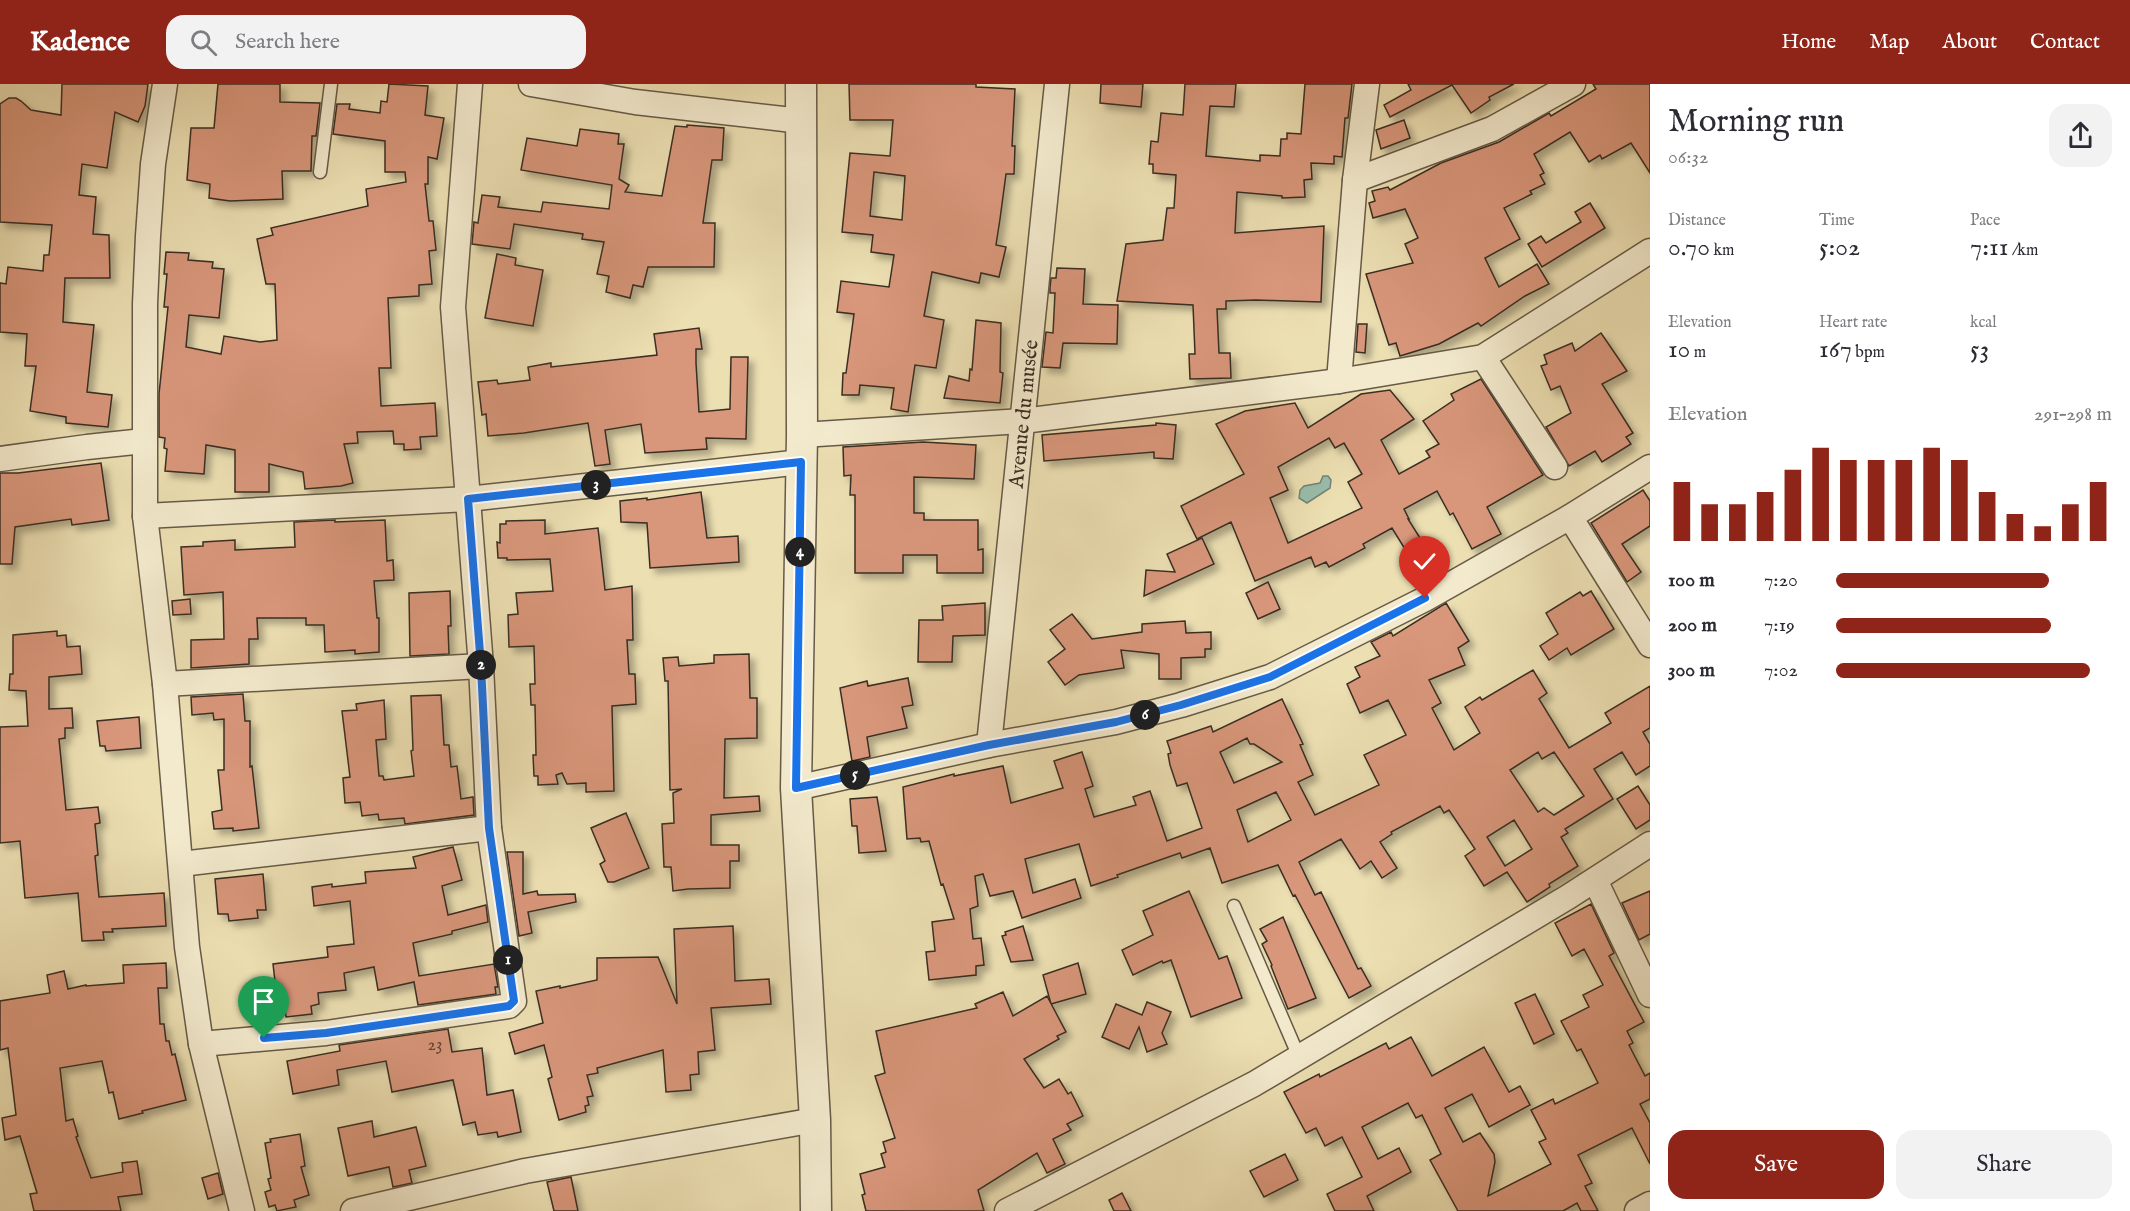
<!DOCTYPE html>
<meta charset="utf-8">
<style>
:root{--surface:#fff;--page:#f2f2f3;--text:#2b2b33;--muted:#7c7c81;--accent:#8f2418}
body{margin:0;font-family:"IM FELL English",serif;background:var(--page);color:var(--text);height:100vh;display:flex;flex-direction:column;font-size:22px;white-space:nowrap}
*{box-sizing:border-box;margin:0}
p{font-size:20px;color:var(--muted)}
.icon{flex:none;width:33px;height:33px;fill:none;stroke:currentColor;stroke-width:2;stroke-linecap:round;stroke-linejoin:round}
.map{position:relative;flex:1;overflow:hidden}
.details{display:flex;flex-direction:column;background:var(--surface);width:480px}
.details>*{flex:none}
.pin{position:absolute;display:grid;place-items:center;width:51px;height:51px;color:#fff;margin:-62px -26px;border-radius:50% 50% 50% 0;rotate:-45deg;box-shadow:0 0 6px #0007}
.pin .icon{rotate:45deg}
.km{position:absolute;width:30px;height:30px;margin:-15px;border-radius:50%;background:#222;color:#fff;font-size:16px;line-height:30px;text-align:center}
.round{display:grid;place-items:center;flex:none;width:63px;height:63px;border-radius:18px;background:var(--page)}
.headline{display:flex;align-items:center;justify-content:space-between;height:102px;padding:0 18px}
h1{font-size:33px;font-weight:600;line-height:45px}
.figures{display:grid;grid-template-columns:repeat(3,1fr);gap:9px;height:102px;padding:6px 18px}
.figures div{display:grid;align-content:center}
.figures b{font-size:26px;font-weight:600}
.figures small{font-size:16px;font-weight:400}
.figures p{font-size:16px}
.chart{height:168px;padding:12px 18px}
.chart p{display:flex;justify-content:space-between}
.chart svg{width:100%;height:108px;margin-top:6px;stroke:var(--accent);stroke-width:6}
.button{display:flex;gap:12px;margin-top:auto;padding:12px 18px}
.button a{flex:1;height:69px;border-radius:18px;background:var(--accent);color:#fff;font-size:24px;font-weight:600;line-height:69px;text-align:center}
.button a+a{background:var(--page);color:var(--text)}
ul{padding:0 18px;list-style:none;font-size:20px}
li{display:grid;grid-template-columns:96px 72px 1fr;align-items:center;height:45px}
li i{height:15px;border-radius:8px;background:var(--accent)}
header{display:flex;align-items:center;gap:36px;box-sizing:border-box;height:84px;padding:0 30px;background:var(--accent);color:#fff}
header strong{font-size:28px}
nav{display:flex;gap:33px;margin-inline-start:auto;font-size:21px}
.search{width:420px;height:54px;background:var(--page);display:flex;align-items:center;gap:15px;box-sizing:border-box;padding:0 21px;border-radius:18px;color:var(--muted);font-size:22px}
main{display:flex;flex:1;min-height:0}
.map>svg:first-child{display:block}
</style>
<header>
<strong>Kadence</strong>
<div class="search"><svg class="icon" aria-label="search" viewBox="0 0 24 24"><circle cx="10" cy="10" r="6"/><path d="M15 15l6 6"/></svg>Search here</div>
<nav><a>Home</a><a>Map</a><a>About</a><a>Contact</a></nav>
</header>
<main>
<div class="map">
<svg width="1650" height="1127" viewBox="0 0 1650 1127">
<defs>
<filter id="shadow"><feDropShadow dx="5.5" dy="5.5" stdDeviation="3" flood-color="#0004"/></filter>
</defs>
<rect width="100%" height="100%" fill="#ecdfb2"/>
<filter id="stains"><feTurbulence type="fractalNoise" baseFrequency=".00333" numOctaves="4"/><feColorMatrix values="0 0 0 0 .2 0 0 0 0 .09 0 0 0 0 .02 0 0 0 .5 -.17"/></filter>
<radialGradient id="worn" r=".72"><stop offset=".6" stop-color="#630" stop-opacity="0"/><stop offset="1" stop-color="#630" stop-opacity=".3"/></radialGradient>
<path fill="#99bdac" stroke="#738475" stroke-width="1.5" d="M1323 392H1328L1331 396 1330 404 1307 419 1299 414 1300 406 1304 402 1320 399Z"/>
<g fill="#d8967a" stroke="#3a2e23" stroke-width="1.5" fill-rule="evenodd" filter="url(#shadow)">
<path d="M62 0H148L145 22 138 38 115 28 107 84 82 80 79 111 96 113 93 150 109 151 110 194H65L63 238 94 241 87 308 112 311 108 343 66 339V333L30 327 36 282H25L27 250 0 248V199L6 200 8 183 43 187 44 171H49L52 141 0 138V20L9 14H16L21 17 31 26 61 31Z"/>
<path d="M218 0H280V18L320 19 316 52H312L311 87H282L283 115 230 117 209 114 210 100 187 96 191 44H214Z"/>
<path d="M389 0 428 2 425 31 444 34 437 75 428 73V100H425L429 137H433L436 166 429 167 432 200 419 201V212L388 214 391 284H379L381 322 435 319 437 352 420 353 421 365 404 366V360H394L393 347 357 348 358 359 344 360 353 399 341 402 305 405 303 388 269 380V408H235V366L206 361 204 390 165 387 167 365 164 364 165 354 159 353V310L168 223H164L167 190H164L166 168 189 169 188 176 213 178 212 184 224 185 219 234 189 231 186 263 221 270 224 252 260 258 277 256 275 200H266L257 155 273 151 271 144 368 122 366 105 406 98 405 88H385V57L333 50 337 20H350L349 25 380 29 381 17 387 18Z"/>
<path d="M849 0H976V3L1015 5 1012 62H1015L1014 90H1006L1000 135 996 161 1006 163 999 193 981 189 979 199 932 188 924 232 944 236 936 284 915 281 908 328 891 325 894 304 860 301 859 311H842L843 289H846L854 230 837 228 841 197 889 203 894 171 871 168 873 151 842 148 850 69 890 72 893 36H850ZM874 88 905 92 902 136 870 132Z"/>
<path d="M1101 0H1143L1141 23 1100 19Z"/>
<path d="M1185 0H1236L1234 23 1210 22 1206 72 1260 77V71L1280 72 1281 55H1287V49L1301 50 1305 0H1352L1348 34H1345L1342 73 1334 72V80L1311 79 1312 95 1304 96 1305 113 1282 114V112L1237 108 1235 149 1324 142 1321 218 1256 216 1226 217V225H1217L1219 269H1230L1231 294 1190 295 1189 270H1195L1193 221 1117 217 1126 160 1163 156 1167 124H1174L1176 91 1153 89V80H1149L1151 57 1158 58 1161 29 1183 31Z"/>
<path d="M1408 0H1514L1489 13 1490 16 1471 29 1452 1 1390 33 1384 21 1411 6Z"/>
<path d="M1593 0H1650V89L1631 59 1602 75 1600 71 1589 78 1570 48 1534 70 1544 89 1540 91 1545 100 1530 107 1532 110 1504 124 1520 155 1485 174 1499 203 1537 180 1549 200 1525 212 1481 242 1478 239 1439 260 1400 272 1396 259 1389 261 1366 190 1413 179 1405 160 1418 154 1405 125 1373 134 1369 119 1375 117 1372 107 1388 103 1390 106 1441 79 1499 58 1549 29 1551 32 1596 5Z"/>
<path d="M1404 36 1410 54 1381 65 1376 46Z"/>
<path d="M687 41 724 44 722 76H712L703 139H715L714 183H648L643 203 633 201 630 214 606 208 609 192 597 190 604 158 582 155 583 150 514 140 510 165 472 160 474 138 478 139 482 111 500 113 498 123 541 128 543 118 609 125 612 101 521 86 527 54 577 62 580 45 619 50 618 60H624L619 95 629 101 625 108 662 112 675 42 687 43Z"/>
<path d="M1590 119 1605 144 1542 183 1528 160 1541 152 1546 159 1581 138 1575 128Z"/>
<path d="M497 170 516 174 515 181 543 186 533 242 485 234Z"/>
<path d="M1057 184 1085 185 1083 220 1118 221 1117 260 1063 259 1060 284 1042 283 1046 248 1053 249 1055 209H1050V204L1051 194H1056Z"/>
<path d="M976 236 1001 239 1000 288 1003 289 1000 319 944 314 949 292 969 297 970 285 972 286Z"/>
<path d="M1358 240H1367L1365 269 1356 268Z"/>
<path d="M699 244 702 265H696V279L699 328 730 325 731 273H748L746 355 706 354 707 365 645 369 641 340 605 346 610 380 595 382 588 339 524 349 488 352 486 330 482 331 478 298 497 296 498 300 530 296 528 283 551 279V283L657 271 654 250Z"/>
<path d="M1601 249 1627 287 1602 300 1633 349 1626 353 1631 360 1602 378 1595 367 1569 382 1546 343 1571 329 1560 302 1551 306 1541 282 1547 280 1544 271 1572 259 1575 267Z"/>
<path d="M1481 295 1543 391 1487 423 1501 450 1472 465 1453 429 1450 431 1437 407 1404 425 1409 435H1408L1437 481 1421 491 1392 444 1363 460 1365 464 1329 483 1326 478 1315 483 1311 473 1255 497 1231 438 1197 455 1181 422 1244 390 1216 340 1245 327 1295 319 1308 344 1361 310 1390 306 1414 335 1381 356 1399 390 1430 373 1426 367 1439 360 1423 337 1454 316 1451 310ZM1329 354 1335 364 1344 359 1362 390 1348 398 1362 424 1288 459 1270 414 1288 406 1278 383Z"/>
<path d="M1156 339 1176 341 1173 375 1154 374V368L1044 377 1042 351 1156 341Z"/>
<path d="M923 358 976 361 974 395 914 393V429H924V436H978V466L983 465V489H937V471H903V489H855V411H850L851 391 844 392 843 363Z"/>
<path d="M101 379 109 436 72 441 71 435 15 443 12 480H0V389H18Z"/>
<path d="M1643 406 1650 417V442L1622 460 1641 488 1627 498 1591 439Z"/>
<path d="M701 408 707 454 738 452 739 478 650 484 647 439 621 438 620 417 647 414V416Z"/>
<path d="M335 436V438L385 436 387 477 393 476 394 496 374 497 377 534H379V568L355 570V566L325 568 324 541H306V534H257L258 555H249V580L191 584V556L224 555 223 508 184 511 181 463 203 462V458L235 456V466L295 463 294 438Z"/>
<path d="M545 436V450L598 444 605 506 632 502 633 556H627L629 590H635L636 620 612 622 614 707 586 708V699L567 700 562 689 556 691 558 700 538 701V692H534L533 671H536L535 621H531L530 600H535L534 562 509 563 508 531 518 530 516 509 553 507 550 475 507 476V474H498L497 458 500 459V440H506V437Z"/>
<path d="M1202 454 1214 480 1144 512 1146 486 1175 488 1167 470Z"/>
<path d="M1268 498 1280 525 1258 535 1246 509Z"/>
<path d="M450 507 451 542H448L449 570 410 572 409 509Z"/>
<path d="M1591 507 1614 545 1571 571 1567 564 1549 576 1540 562 1558 550 1546 529 1580 508 1583 512Z"/>
<path d="M190 515 191 530 173 531 172 517Z"/>
<path d="M985 519V551L953 552 952 578H918L919 536H943L942 522Z"/>
<path d="M1446 519 1469 557 1458 564 1465 581 1429 596 1441 619 1432 624 1454 666 1480 649 1465 623 1480 613 1482 616 1533 586 1547 609 1539 615 1569 664 1611 639 1605 629 1650 602V644L1643 648 1650 660V682L1636 691 1622 668 1594 685 1613 715 1565 745 1568 749 1561 753 1578 782 1549 800 1550 803 1527 818 1507 788 1484 802 1465 772 1475 765 1449 726 1444 729 1440 722 1391 748 1392 750 1380 758 1397 784 1382 794 1371 777 1360 785 1341 755 1299 778 1315 811 1321 808 1358 885 1361 884 1371 902 1349 914 1295 811 1293 812 1278 781 1222 799 1210 764 1182 774 1180 769 1117 791 1118 793 1091 802 1079 760 1025 775 1033 809 1075 795 1081 814 1022 834 1013 807 990 812 983 790 975 792 978 822 970 825 973 855 981 854 984 881 976 882V891L929 896 926 868 935 867 932 838 954 835 943 800 941 801 929 757 921 758 920 754 907 755 903 703 954 690V692L1003 682 1011 719 1063 704 1054 677 1082 668 1093 702 1085 705 1094 733 1136 721 1133 713 1150 707 1167 757 1202 744 1187 699 1177 702 1170 681 1168 670 1171 669 1167 657 1211 642 1213 648 1282 615 1303 660 1300 661 1313 691 1298 698 1315 731 1379 701 1364 671 1406 651 1388 616 1360 629 1347 600 1360 593 1355 583 1380 572 1371 558 1391 548 1393 552ZM1247 654 1250 660H1254L1282 678 1234 699 1220 668ZM1538 668 1542 675 1554 668 1584 712 1554 731 1544 724 1538 728 1510 686ZM1276 708 1291 736 1248 758 1237 726ZM1514 736 1532 765 1505 782 1487 753Z"/>
<path d="M1072 530 1092 555 1142 548V540L1185 537 1186 549 1211 548V565H1205V573L1181 574V595H1159V570L1121 566 1124 584 1079 591 1065 601 1048 578 1065 565 1050 546Z"/>
<path d="M57 547V552L66 551 67 563 80 562 82 590 49 593V625L72 624 73 644H65V654L59 655 66 726 98 723 100 739 95 740 98 771 95 772 99 813 164 809 166 842 112 845 113 848H103L104 856 82 857 78 809 25 814 20 757 0 759V643L28 642 26 607 9 606 10 590H13V551Z"/>
<path d="M749 570 750 614H757V654L725 655 724 714 759 712 760 727 711 731V761H739V777H730V804L688 805 673 807 671 783H664L662 740 674 739 673 709 682 705 670 706 668 597H665L663 574 678 573 679 582 714 579V571Z"/>
<path d="M908 594 913 621 902 623 907 644 867 653 870 673 852 677 840 604 867 597 868 602Z"/>
<path d="M243 610 245 637H250V683L252 682 259 744 233 747V744L214 745 212 728 222 726 218 686H224V635L214 636 213 629 192 631 191 613Z"/>
<path d="M441 611 444 661H449L451 683 457 682 461 715 473 713 474 731 405 740 404 734 379 736 378 730 362 732 360 718 345 719 343 694 350 693 342 627 357 626 356 620 384 616 386 655 376 656 379 692H383L384 696 414 692 411 667 413 666 411 612Z"/>
<path d="M139 633 141 664 106 667 105 662H100L97 637Z"/>
<path d="M1638 702 1650 721V736L1636 745 1617 715Z"/>
<path d="M877 713 886 767 859 769 857 742H852L850 715Z"/>
<path d="M626 729 649 784 614 798H608L600 780 605 777 591 744Z"/>
<path d="M453 763 462 796 442 802 448 831 486 821 488 838 452 847V850L413 859 419 892 494 880 498 903H495L496 910 418 921 414 898 378 906 374 883 344 889 346 906 318 909 319 920 311 922 312 930 286 933 285 925H281L280 915H277L273 880 328 873 327 863 354 860 350 817 314 822 312 803 332 800V803L366 799 365 788 416 784 413 773Z"/>
<path d="M507 768H523V810L537 807 538 811 575 810 576 818 528 828 532 849 519 852Z"/>
<path d="M263 790 266 826H257L258 834 229 837 228 830H218L215 795Z"/>
<path d="M1189 807 1219 875 1227 872 1242 914 1191 933 1171 876 1163 879 1162 877 1133 891 1122 866 1153 851 1143 827Z"/>
<path d="M1650 807V850L1639 856 1622 819Z"/>
<path d="M1591 820 1614 869 1609 872 1644 938 1627 947 1633 959 1629 961 1645 992 1650 989V1015L1640 1020 1650 1039V1080L1632 1044 1578 1071 1592 1099 1585 1102 1598 1127H1581L1577 1119 1563 1127H1458L1430 1076 1441 1070 1422 1031 1416 1034 1408 1019 1362 1043 1378 1075 1399 1064 1411 1088 1367 1112 1374 1127H1335L1327 1110 1362 1093 1342 1053 1325 1062 1316 1044 1306 1049 1284 1008 1319 990 1320 993 1386 959 1389 965 1411 953 1432 992 1484 963 1509 1008 1520 1002 1530 1021 1489 1043 1472 1010 1445 1024 1463 1058 1480 1049 1494 1070 1495 1078 1488 1112 1551 1080 1539 1058 1546 1055 1531 1026 1553 1015 1555 1020 1598 999 1581 965 1577 967 1561 937 1589 923 1583 911 1603 901 1584 865 1572 872 1555 839Z"/>
<path d="M1283 833 1316 914 1288 925 1271 882 1272 881 1262 860 1267 857 1260 845Z"/>
<path d="M733 842 735 897 769 895 771 920 711 924 715 966 698 968 699 990 690 991 691 1006 666 1008 663 966 597 984 598 989 587 991 593 1012 587 1013 589 1021 585 1022 586 1028 559 1036 548 995 552 993 544 961 515 970 509 949 543 939 536 907 560 902V904L597 896V874L658 873 677 920 674 845Z"/>
<path d="M1023 842 1033 876 1011 878 1002 852 1006 851 1005 848Z"/>
<path d="M166 879 167 904H158L160 940H164L166 957H169L172 971 175 970 186 1016 142 1027 143 1029 119 1035 113 1008 109 1009 102 977 60 984 66 1037 73 1035 78 1052 76 1053 91 1094 123 1088 122 1079 137 1077 142 1110 118 1113 121 1127H34L30 1110 37 1109 20 1052 5 1056 2 1034 16 1031 8 964 0 966V917L50 909 47 891 64 887 68 905 86 901V902L124 899 123 881Z"/>
<path d="M1078 879 1086 910 1051 920 1043 891Z"/>
<path d="M1003 908 1013 932 1047 912 1066 948 1057 952 1059 955 1024 975 1044 1004 1059 995 1068 1010 1071 1008 1083 1032 1067 1040 1071 1046 1053 1055 1065 1080 1047 1089 1037 1069 978 1106 984 1127H866L862 1111 865 1110 860 1090 885 1083 881 1070 886 1068 883 1058 895 1054 875 992 885 989 876 947 977 924 975 920Z"/>
<path d="M1535 910 1554 950 1534 960 1515 919Z"/>
<path d="M1147 918 1171 928 1162 949 1167 960 1147 968 1139 943 1129 965 1102 953 1116 920 1142 931Z"/>
<path d="M448 945 452 968 482 964 487 1011 513 1006 521 1048 498 1053 497 1048 478 1051 475 1038 463 1041 453 996 392 1008 386 977 337 986 339 1001 293 1010 287 977 340 967 339 961Z"/>
<path d="M372 1037 374 1053 416 1043 426 1082 409 1086 412 1099 393 1103 389 1083 348 1092 338 1044Z"/>
<path d="M300 1050 305 1082 301 1083 309 1111 294 1116 296 1123 277 1127 275 1121 269 1123 265 1108 271 1106 268 1095 271 1094 265 1059 271 1058 270 1055Z"/>
<path d="M1285 1070 1298 1096 1264 1113 1250 1087Z"/>
<path d="M218 1089 223 1110 208 1115 202 1094Z"/>
<path d="M571 1093 578 1127H554L547 1098Z"/>
<path d="M1122 1109 1131 1127H1114L1109 1116Z"/>
</g>
<g fill="none" stroke-linecap="round" stroke-linejoin="round">
<g stroke="#665a47" stroke-width="15">
<g id="service">
<path d="M320 88 331 0"/>
<path d="M1234 822 1299 973"/>
</g>
</g>
<g stroke="#665a47" stroke-width="27">
<g id="minor">
<path d="M165 0 153 80 148 152 145 220V432L165 600 187 863 201 960 242 1127"/>
<path d="M531 0 635 18 801 37"/>
<path d="M1355 96 1492 45 1573 0"/>
<path d="M1483 273 1555 383"/>
<path d="M1339 297 1355 96 1367 0"/>
<path d="M802 351 1023 337 1339 297 1483 273 1650 167"/>
<path d="M0 375 87 363 144 357"/>
<path d="M145 432 468 415 801 378"/>
<path d="M1570 433 1650 561"/>
<path d="M165 600 481 582"/>
<path id="s1" d="M989 661 1057 0"/>
<path d="M796 704 989 661 1116 638 1181 621 1270 593 1425 515 1570 433 1650 383"/>
<path d="M181 780 489 744"/>
<path d="M1595 796 1650 911"/>
<path d="M201 960 326 949 509 922 514 917 489 744 481 582 453 223 470 0"/>
<path d="M353 1127 525 1087 815 1036"/>
<path d="M1007 1127 1254 1000 1568 813 1650 760"/>
<path d="M1637 1127 1650 1120"/>
</g>
</g>
<g stroke="#665a47" stroke-width="33">
<path id="tertiary" d="M801 0 802 351 796 704 815 1036 816 1127"/>
</g>
<use href="#service" stroke="#f3eacd" stroke-width="12"/>
<use href="#minor" stroke="#f3eacd" stroke-width="24"/>
<use href="#tertiary" stroke="#f3eacd" stroke-width="30"/>
</g>
<g fill="none" stroke-linecap="round" stroke-linejoin="round">
<g stroke="#fff" stroke-width="12">
<path id="route" d="M264 954 326 949 509 922 514 917 489 744 481 582 468 415 801 378 796 704 989 661 1116 638 1181 621 1270 593 1425 514"/>
</g>
<use href="#route" stroke="#1a73e8" stroke-width="8"/>
</g>
<g text-anchor="middle" stroke-width="6" stroke-linejoin="round" paint-order="stroke">
<g font-size="18" fill="#624839">
<text x="435" y="966">23</text>
</g>
<g font-size="21" fill="#3a2e23" stroke="#f3eacd">
<text dy="7" stroke="none"><textPath href="#s1" startOffset="333">Avenue du musée</textPath></text>
</g>
</g>
<rect width="100%" height="100%" filter="url(#stains)"/>
<rect width="100%" height="100%" fill="url(#worn)"/>
</svg>
<div class="pin" style="left:264px;top:954px;background:#1e9e55"><svg class="icon" aria-label="arrive" viewBox="0 0 24 24"><path d="M6 21V4h12l-3 4 3 4H6"/></svg></div>
<div class="pin" style="left:1425px;top:514px;background:#d93025"><svg class="icon" aria-label="check" viewBox="0 0 24 24"><path d="M5 12l5 5 9-10"/></svg></div>
<b class="km" style="left:508px;top:876px">1</b>
<b class="km" style="left:481px;top:581px">2</b>
<b class="km" style="left:596px;top:401px">3</b>
<b class="km" style="left:800px;top:468px">4</b>
<b class="km" style="left:855px;top:691px">5</b>
<b class="km" style="left:1145px;top:631px">6</b>
</div>
<section class="details">
<div class="headline"><div><h1>Morning run</h1><p>06:32</p></div><a class="round"><svg class="icon" aria-label="share" viewBox="0 0 24 24"><path d="M12 15V3M7 8l5-5 5 5M5 13v7h14v-7"/></svg></a></div>
<div class="figures">
<div><p>Distance</p><b>0.70<small> km</small></b></div>
<div><p>Time</p><b>5:02</b></div>
<div><p>Pace</p><b>7:11<small> /km</small></b></div>
</div>
<div class="figures">
<div><p>Elevation</p><b>10<small> m</small></b></div>
<div><p>Heart rate</p><b>167<small> bpm</small></b></div>
<div><p>kcal</p><b>53</b></div>
</div>
<div class="chart"><p><span>Elevation</span>291–298 m</p>
<svg viewBox="0 0 160 44" preserveAspectRatio="none"><path d="M5 44V20M15 44V29M25 44V29M35 44V24M45 44V15M55 44V6M65 44V11M75 44V11M85 44V11M95 44V6M105 44V11M115 44V24M125 44V33M135 44V38M145 44V29M155 44V20"/></svg>
</div>
<ul>
<li><b>100 m</b>7:20<i style="width:77%"></i></li>
<li><b>200 m</b>7:19<i style="width:78%"></i></li>
<li><b>300 m</b>7:02<i style="width:92%"></i></li>
</ul>
<div class="button"><a>Save</a><a>Share</a></div>
</section>
</main>
